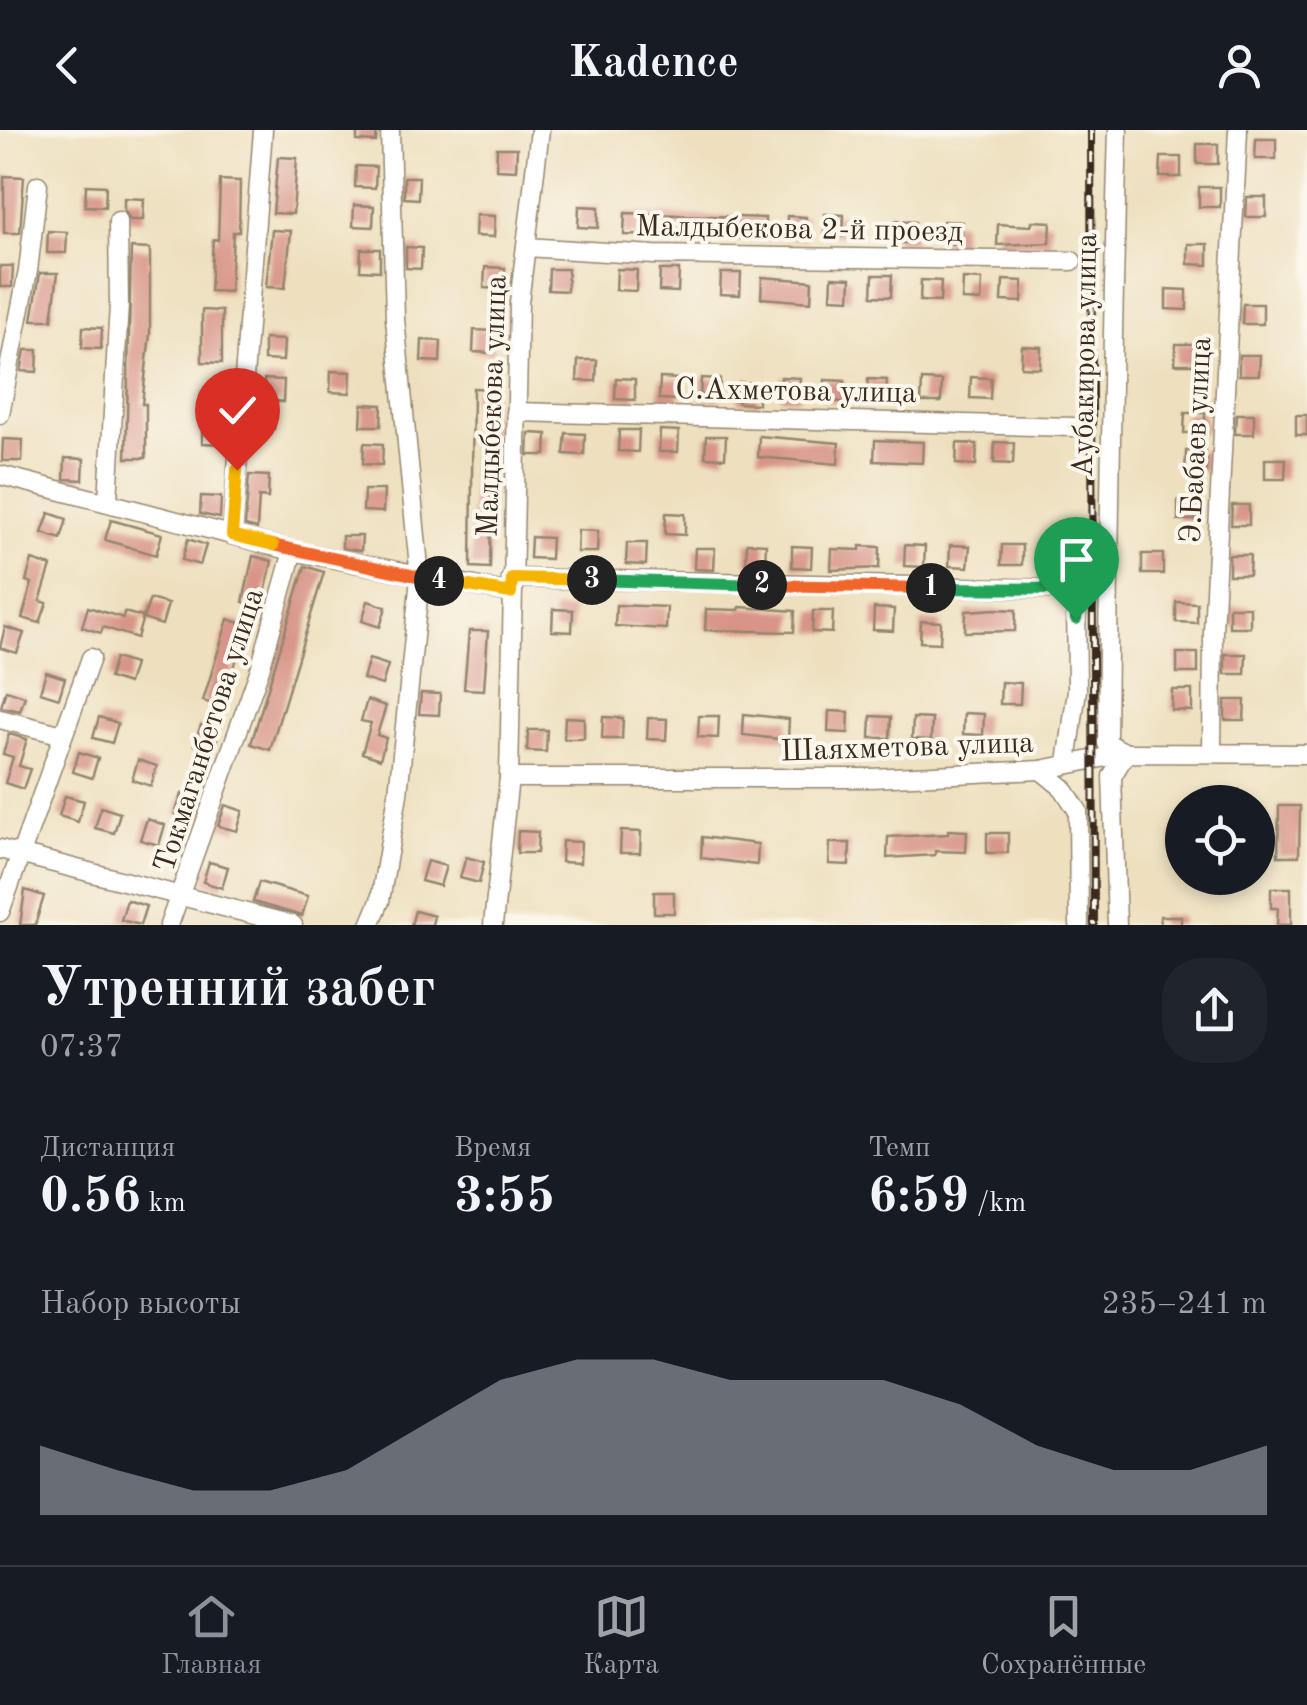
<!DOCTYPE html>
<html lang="ru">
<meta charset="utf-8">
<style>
:root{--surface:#171b24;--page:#20242c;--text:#f1f3f6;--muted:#9ea1a6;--line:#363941;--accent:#8c9099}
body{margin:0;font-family:"Old Standard TT",serif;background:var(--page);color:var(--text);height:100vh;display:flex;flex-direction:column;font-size:38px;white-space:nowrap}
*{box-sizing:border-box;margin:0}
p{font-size:32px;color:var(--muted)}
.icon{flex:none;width:55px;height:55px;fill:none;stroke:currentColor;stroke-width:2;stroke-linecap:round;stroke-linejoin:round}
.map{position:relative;height:795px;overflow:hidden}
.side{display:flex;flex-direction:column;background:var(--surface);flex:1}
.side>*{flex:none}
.fabs{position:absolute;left:1165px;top:655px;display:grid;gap:20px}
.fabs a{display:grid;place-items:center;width:110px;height:110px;border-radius:50%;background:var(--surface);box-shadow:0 5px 15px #0003;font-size:50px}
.pin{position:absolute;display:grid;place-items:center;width:85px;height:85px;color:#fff;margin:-102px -42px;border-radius:50% 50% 50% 0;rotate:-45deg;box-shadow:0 0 10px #0007}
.pin .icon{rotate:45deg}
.km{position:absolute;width:50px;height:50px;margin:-25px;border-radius:50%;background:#222;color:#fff;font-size:28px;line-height:50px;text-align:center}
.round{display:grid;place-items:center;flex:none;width:105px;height:105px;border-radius:40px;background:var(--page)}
.head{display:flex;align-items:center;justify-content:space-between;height:170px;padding:0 40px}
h1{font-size:55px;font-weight:600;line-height:75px}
.stats{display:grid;grid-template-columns:repeat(3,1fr);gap:15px;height:170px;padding:10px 40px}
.stats div{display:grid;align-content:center}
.stats b{font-size:50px;font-weight:600}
.stats small{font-size:28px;font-weight:400}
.stats p{font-size:28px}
.chart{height:280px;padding:20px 40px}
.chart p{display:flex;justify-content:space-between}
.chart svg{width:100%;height:180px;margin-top:10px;fill:var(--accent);opacity:.7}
header{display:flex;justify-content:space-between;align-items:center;height:130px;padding:0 40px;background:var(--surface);font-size:45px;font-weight:600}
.tabs{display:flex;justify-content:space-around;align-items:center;height:140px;border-top:2px solid var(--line);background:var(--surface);font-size:28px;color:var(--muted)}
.tabs a{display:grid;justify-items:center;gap:5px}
.tabs .current{color:var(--accent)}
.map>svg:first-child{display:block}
</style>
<header><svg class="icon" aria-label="back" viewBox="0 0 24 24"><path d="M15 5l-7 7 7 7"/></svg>Kadence<svg class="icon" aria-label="person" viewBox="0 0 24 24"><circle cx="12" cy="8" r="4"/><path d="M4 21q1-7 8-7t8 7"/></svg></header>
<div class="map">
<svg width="1307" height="795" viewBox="0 0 1307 795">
<rect width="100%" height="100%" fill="#fbf7ec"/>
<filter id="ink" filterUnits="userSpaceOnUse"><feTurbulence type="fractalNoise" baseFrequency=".01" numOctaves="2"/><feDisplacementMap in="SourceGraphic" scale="20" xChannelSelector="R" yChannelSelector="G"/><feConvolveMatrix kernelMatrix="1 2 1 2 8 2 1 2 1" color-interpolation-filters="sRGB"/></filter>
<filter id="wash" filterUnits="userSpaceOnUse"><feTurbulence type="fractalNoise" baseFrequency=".0048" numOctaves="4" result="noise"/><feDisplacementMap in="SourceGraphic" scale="40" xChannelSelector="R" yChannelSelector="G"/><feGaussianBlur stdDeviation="2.25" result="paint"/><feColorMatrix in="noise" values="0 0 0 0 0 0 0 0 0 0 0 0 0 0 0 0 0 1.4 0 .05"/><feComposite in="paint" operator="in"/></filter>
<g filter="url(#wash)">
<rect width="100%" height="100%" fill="#eee0bf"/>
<g id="blocks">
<g fill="#d89488">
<path d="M357 0H377L376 12 357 11Z"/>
<path d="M1256 9H1276V29H1255Z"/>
<rect x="1197" y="14" width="21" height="20"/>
<path d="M497 18H517L516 40 496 39Z"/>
<path d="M278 27 297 28 293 84 273 83Z"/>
<path d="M1161 27H1181V47H1160Z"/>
<path d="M356 36 376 37 375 58 355 57Z"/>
<path d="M4 46 24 47 20 103H4Z"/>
<path d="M404 47H419L418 69 404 68Z"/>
<path d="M220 50 240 51 239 102H233L230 162 210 161 213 109 218 110Z"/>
<path d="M86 55 106 56 105 77 85 76Z"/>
<rect x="1199" y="57" width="21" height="20"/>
<path d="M1247 67H1266V87H1246Z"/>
<path d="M124 68 144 69 143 90H130L124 80Z"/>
<path d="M354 75 374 76 373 97 353 96Z"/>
<path d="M579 76 599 77 598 98 578 97Z"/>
<path d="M625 83 765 88 764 109 624 105Z"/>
<path d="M825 84 844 85 843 106 824 105Z"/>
<path d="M476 85 495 86 494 107 475 106Z"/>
<path d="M787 86 806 87 805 109 786 108Z"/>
<path d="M896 91 915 92 914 113H895Z"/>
<path d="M943 91 962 92 961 114 942 113Z"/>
<path d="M1032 91 1051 92 1050 113 997 115 998 94 1031 96Z"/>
<path d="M272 100 291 101 285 158 266 157Z"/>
<path d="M48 101 67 102 66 123H47Z"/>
<path d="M1188 114H1208V135L1188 134Z"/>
<path d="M406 117 422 118 421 139 406 138Z"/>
<path d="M131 118 150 119V204L142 274H146V328H126Z"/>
<path d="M361 119H380V141L360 140Z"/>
<path d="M0 136H13L12 157H0Z"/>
<path d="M485 137 505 138 504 159 484 158Z"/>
<path d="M549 139H568L567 161 548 160Z"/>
<path d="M617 139 637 140 636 161 616 160Z"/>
<path d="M660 140H679L678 162 659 161Z"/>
<path d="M40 143H58L52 190H32Z"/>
<path d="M721 143H741L740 165 720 164Z"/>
<path d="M873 145H892L891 167 872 166Z"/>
<path d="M762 147 812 151 811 172 761 168Z"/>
<path d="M832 147 851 148 850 169 831 168Z"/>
<path d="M963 149 982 150 981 171 962 170Z"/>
<path d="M921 150 941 151 940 172 920 171Z"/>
<path d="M1003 150 1023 151 1022 172 1002 171Z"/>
<path d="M1166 159 1187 160V180L1166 179Z"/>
<path d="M1243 174H1263V194H1242Z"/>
<path d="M202 180 222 181V233L202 232Z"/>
<path d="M83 197 102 198 101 219 82 218Z"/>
<path d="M474 200 494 201 493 223 473 222Z"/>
<path d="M264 209 284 210 283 231 264 230Z"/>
<path d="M422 210 441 211 440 232 421 231Z"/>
<path d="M1176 214H1196V234H1175Z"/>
<path d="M1022 216 1041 217 1040 238 1021 237Z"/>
<path d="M25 220H38L37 242 21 241Z"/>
<path d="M1239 225H1260L1259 245H1239Z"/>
<path d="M578 230H597L596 251H577Z"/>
<path d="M331 241 351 242 350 263 330 262Z"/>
<path d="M781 247 800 248 799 269 780 268Z"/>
<path d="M971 247 991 248 990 269 970 268Z"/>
<path d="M616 248 635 249V270L615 269Z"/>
<path d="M660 248 680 249 679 270 659 269Z"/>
<path d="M701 248 720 249 719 270 700 269Z"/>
<path d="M264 249 284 250 283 272 275 271 274 299 255 298V276L263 277Z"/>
<path d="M868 249 887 250 886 271 867 270Z"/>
<path d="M825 250 845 251 844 272 824 271Z"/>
<path d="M922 250 942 251 941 272H921Z"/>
<path d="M739 252 758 253V274L738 273Z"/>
<path d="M473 258 493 259 490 438 471 437Z"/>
<path d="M202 262 222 263V314L202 313Z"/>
<path d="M362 274 382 275 381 296H361Z"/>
<path d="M1185 283H1205V303H1184Z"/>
<path d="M1236 284H1254V304H1235Z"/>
<rect x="1296" y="285" width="11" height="20"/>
<path d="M619 300H639L638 322 618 321Z"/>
<path d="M660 300 679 301 678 322H659Z"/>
<path d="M529 303 547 304 546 325H528Z"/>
<path d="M566 303 585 304 584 325 564 324Z"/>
<path d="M706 306H726L725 328 705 327Z"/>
<path d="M759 306 839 313 838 334 758 327Z"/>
<path d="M3 309 23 310 22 331H2Z"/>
<path d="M875 310 923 312 922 333 874 331Z"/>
<path d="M995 312 1014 313 1013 334 994 333Z"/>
<path d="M364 313 383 314 382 335 363 334Z"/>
<path d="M957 313 977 314 976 335 956 334Z"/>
<path d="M1186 321H1206V341H1185Z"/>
<path d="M65 328 84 329 83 350 64 349Z"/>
<path d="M1265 329H1286L1285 349H1265Z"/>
<path d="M249 345 269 346 268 368 259 367 257 399 245 396Z"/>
<path d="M364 360H384L383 382 363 381Z"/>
<path d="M201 366 221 367 220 388 200 384Z"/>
<path d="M1178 370H1199L1198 390H1178Z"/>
<path d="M1232 375H1249V395H1231Z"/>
<path d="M49 383 67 389 61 409 42 403Z"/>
<path d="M666 383 685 384V405L665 404Z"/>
<path d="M111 390 162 404 156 425 105 410Z"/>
<path d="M578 400 598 401 597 422H577Z"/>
<path d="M342 406H362L361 421 342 418Z"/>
<path d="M531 407 551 408 550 429 530 428Z"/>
<path d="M188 409 206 415 200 435 182 430Z"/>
<path d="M627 413H647L646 435 626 434Z"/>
<path d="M747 413 766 414 765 435 746 434Z"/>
<path d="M905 415 925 416 924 437 904 436Z"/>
<path d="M950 415 970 416 968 437 949 436Z"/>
<path d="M1002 415H1022V435H1001Z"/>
<path d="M792 416 812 417 811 438 792 437Z"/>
<path d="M860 416 880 417 879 438 831 440 832 419 860 420Z"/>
<path d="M695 418H715L714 440 694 439Z"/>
<rect x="1142" y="424" width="21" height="20"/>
<path d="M1229 425H1250L1249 445H1229Z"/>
<path d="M253 426 272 431 262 478 243 472Z"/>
<path d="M32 430 51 436 40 471 47 473 40 493 22 488 32 453 26 451Z"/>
<path d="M305 436 324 442 270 620 251 614Z"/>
<path d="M150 469 168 474 162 495 143 489Z"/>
<path d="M368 471 386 477 380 497 362 491Z"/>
<path d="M1176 472 1197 473V493L1176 492Z"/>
<path d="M616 475 667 477 666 499 615 496Z"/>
<path d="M88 477 123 488 124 482 143 487 137 508 103 497 101 503 82 497Z"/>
<path d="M740 477 795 481 794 502 705 500 706 479 739 480Z"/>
<rect x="1229" y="477" width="21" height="20"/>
<path d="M874 478 894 479 893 501 873 500Z"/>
<path d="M553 479 573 480 572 502 552 501Z"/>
<path d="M996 479 1016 480 1015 501 965 502 966 481Z"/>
<path d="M813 481H833L832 503 812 502Z"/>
<path d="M228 489 247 495 222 577 203 571Z"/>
<path d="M921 491 941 492 940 513 920 512Z"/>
<path d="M5 497 24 503 17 523 0 518Z"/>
<path d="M469 501H488L484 560 464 559Z"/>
<rect x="1177" y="523" width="21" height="20"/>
<path d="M1225 524H1246L1245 544H1225Z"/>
<path d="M115 528 134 534 128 554 109 548Z"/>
<path d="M369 529 388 535 382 555 363 549Z"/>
<path d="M46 542 65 548 59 568 40 562Z"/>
<path d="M1001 552 1021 553 1020 574H1000Z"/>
<path d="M6 560 25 566 20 581 1 577Z"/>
<path d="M1172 560H1192V581L1171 580Z"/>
<path d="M421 563 440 564 439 585 419 584Z"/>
<path d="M367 570 386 576 377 605 386 608 380 629 362 623 371 593 361 591Z"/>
<path d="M1225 570H1245L1244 590H1225Z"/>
<path d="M829 581 849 582 848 603 828 602Z"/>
<path d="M964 583 984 584 983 605 963 604Z"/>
<path d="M744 584 789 589 788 610 743 605Z"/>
<path d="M699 586H719L718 608 698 607Z"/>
<path d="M871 586 891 587 890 608H870Z"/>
<path d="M99 587 118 593 112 613 93 608Z"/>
<path d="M565 587 584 588V609H564Z"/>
<path d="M603 587 623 588 622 609H602Z"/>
<path d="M648 588 667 589 666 610 647 609Z"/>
<path d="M913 588 932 589 931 610 912 609Z"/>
<path d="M201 595 219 601 213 621 194 615Z"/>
<path d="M528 600H547L546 622 527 621Z"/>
<path d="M9 604 27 609 19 636 30 639 23 659 5 653 13 627 3 624Z"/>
<path d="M79 622 98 628 92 648 73 642Z"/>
<path d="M138 630 157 636 151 656 132 650Z"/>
<path d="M182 664 200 670 193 690 175 684Z"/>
<path d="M65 666 84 671 78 692 59 686Z"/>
<path d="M225 675 243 681 237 701 218 696Z"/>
<path d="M1279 676H1300L1299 726H1278Z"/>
<path d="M101 677 120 683 114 703 95 698Z"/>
<path d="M147 689 165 695 159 715 140 710Z"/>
<path d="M948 700 967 701 966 722 935 721V725L887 728 888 707 948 704Z"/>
<path d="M518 701 538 702 537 723H517Z"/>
<path d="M621 701 641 702 640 723H620Z"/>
<rect x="987" y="703" width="21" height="20"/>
<path d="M1172 703 1182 704V724L1172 723Z"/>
<path d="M702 707 758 714 757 735 701 728Z"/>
<path d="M562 711 581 712 580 733 561 732Z"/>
<path d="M830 713H850L849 735 829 734Z"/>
<path d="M466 727 484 732 479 753 460 748Z"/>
<path d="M427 731 446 736 440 756 421 751Z"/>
<path d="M209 732 228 737 222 758 203 752Z"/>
<path d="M259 752 308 766 302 786 253 772Z"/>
<path d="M1271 758H1291V795H1277L1278 778H1271Z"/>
<path d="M25 760 44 766 35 795H20Z"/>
<rect x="654" y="762" width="20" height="21"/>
<path d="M127 770 146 776 140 795 121 790Z"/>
<path d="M415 781 434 786 432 795H411Z"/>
<rect x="1160" y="786" width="21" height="9"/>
</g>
</g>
</g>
<g filter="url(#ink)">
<use href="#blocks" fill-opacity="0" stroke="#94856e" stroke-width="2.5"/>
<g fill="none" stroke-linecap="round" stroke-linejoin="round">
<g stroke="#94856e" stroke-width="21">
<g id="minor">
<path d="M526 117 654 125 1072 131"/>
<path d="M516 282 1074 297"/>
<path d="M0 284 28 141 38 55"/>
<path d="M0 345 293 421 511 463"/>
<path d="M108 371 119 174 118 91"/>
<path d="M232 405 263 0"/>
<path d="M511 448 1056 459 1076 465 1077 560 1067 633"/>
<path d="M0 589 63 605"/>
<path d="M1212 623 1213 502 1238 0"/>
<path d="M1041 640 1063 658 1078 681 1079 795"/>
<path d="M509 648H871L1041 640 1126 623 1307 624"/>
<path d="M0 719 293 795"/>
<path d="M0 782 91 528"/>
<path d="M169 795 260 539 293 421"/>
<path d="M370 795 380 771 398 664 420 448 395 189 390 0"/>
<path d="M493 795 509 648 519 173 540 0"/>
<path d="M1117 795 1112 646 1126 623 1107 613C1109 409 1112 205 1118 0"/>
</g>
</g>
<use href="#minor" stroke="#fff" stroke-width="18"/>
<g stroke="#3b2a1e" stroke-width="8">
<path id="rail" d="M1091 0 1094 795"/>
</g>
<use href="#rail" stroke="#fbf7ec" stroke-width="4" stroke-dasharray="11" stroke-linecap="butt"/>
</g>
</g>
<g fill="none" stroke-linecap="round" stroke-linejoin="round" filter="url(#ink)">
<g stroke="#fff" stroke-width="20">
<path id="split-1" d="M931 458 1056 459 1076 464V489"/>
</g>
<g stroke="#fff" stroke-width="20">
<path id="split-2" d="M762 455 931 458"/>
</g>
<g stroke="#fff" stroke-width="20">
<path id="split-3" d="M592 450 762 455"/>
</g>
<g stroke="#fff" stroke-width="20">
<path id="split-4" d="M439 451 511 463 512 448 592 450"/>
</g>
<g stroke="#fff" stroke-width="20">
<path id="split-5" d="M273 415 439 451"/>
</g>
<g stroke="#fff" stroke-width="20">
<path id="split-6" d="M237 340 232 405 273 415"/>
</g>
<use href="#split-1" stroke="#22a559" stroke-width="12"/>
<use href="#split-2" stroke="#f0652b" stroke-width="12"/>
<use href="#split-3" stroke="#22a559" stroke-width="12"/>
<use href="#split-4" stroke="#f5b400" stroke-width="12"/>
<use href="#split-5" stroke="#f0652b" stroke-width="12"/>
<use href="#split-6" stroke="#f5b400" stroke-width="12"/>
</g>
<g text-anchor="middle" stroke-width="8" stroke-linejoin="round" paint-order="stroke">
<g font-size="30" fill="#3b2a1e" stroke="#fbf7ec">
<text transform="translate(799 98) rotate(1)" y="10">Малдыбекова 2-й проезд</text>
<text transform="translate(1084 225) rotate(-89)" y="10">Аубакирова улица</text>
<text transform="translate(796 260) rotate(1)" y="10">С.Ахметова улица</text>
<text transform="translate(491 276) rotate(-88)" y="10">Малдыбекова улица</text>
<text transform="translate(1195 310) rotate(-87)" y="10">Э.Бабаев улица</text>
<text transform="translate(208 600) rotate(-72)" y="10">Токмаганбетова улица</text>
<text transform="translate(907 616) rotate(-2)" y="10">Шаяхметова улица</text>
</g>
</g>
</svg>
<div class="fabs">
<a><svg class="icon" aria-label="locate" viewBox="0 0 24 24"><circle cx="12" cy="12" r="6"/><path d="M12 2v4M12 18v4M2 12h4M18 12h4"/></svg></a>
</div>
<div class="pin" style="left:1076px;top:489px;background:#1e9e55"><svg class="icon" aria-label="arrive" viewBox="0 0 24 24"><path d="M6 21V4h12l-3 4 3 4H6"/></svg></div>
<div class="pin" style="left:237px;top:340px;background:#d93025"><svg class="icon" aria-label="check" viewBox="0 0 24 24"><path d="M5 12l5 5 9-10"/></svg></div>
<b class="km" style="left:931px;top:458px">1</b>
<b class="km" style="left:762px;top:455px">2</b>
<b class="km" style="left:592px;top:450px">3</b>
<b class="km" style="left:439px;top:451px">4</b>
</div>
<section class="side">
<div class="head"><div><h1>Утренний забег</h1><p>07:37</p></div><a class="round"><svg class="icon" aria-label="share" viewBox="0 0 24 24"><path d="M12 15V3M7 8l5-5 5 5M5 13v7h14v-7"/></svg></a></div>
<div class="stats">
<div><p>Дистанция</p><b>0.56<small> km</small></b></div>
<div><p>Время</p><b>3:55</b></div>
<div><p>Темп</p><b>6:59<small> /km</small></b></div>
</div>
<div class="chart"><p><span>Набор высоты</span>235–241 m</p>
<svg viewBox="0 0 160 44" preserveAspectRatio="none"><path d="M0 44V27L10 33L20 38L30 38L40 33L50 22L60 11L70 6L80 6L90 11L100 11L110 11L120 17L130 27L140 33L150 33L160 27V44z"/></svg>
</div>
</section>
<nav class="tabs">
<a class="current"><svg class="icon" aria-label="home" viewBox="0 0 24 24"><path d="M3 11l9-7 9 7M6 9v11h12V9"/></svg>Главная</a>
<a><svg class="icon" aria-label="map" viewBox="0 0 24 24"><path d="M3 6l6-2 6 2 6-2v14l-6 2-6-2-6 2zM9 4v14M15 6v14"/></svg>Карта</a>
<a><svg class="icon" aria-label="saved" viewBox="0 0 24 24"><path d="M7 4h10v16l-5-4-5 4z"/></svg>Сохранённые</a>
</nav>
